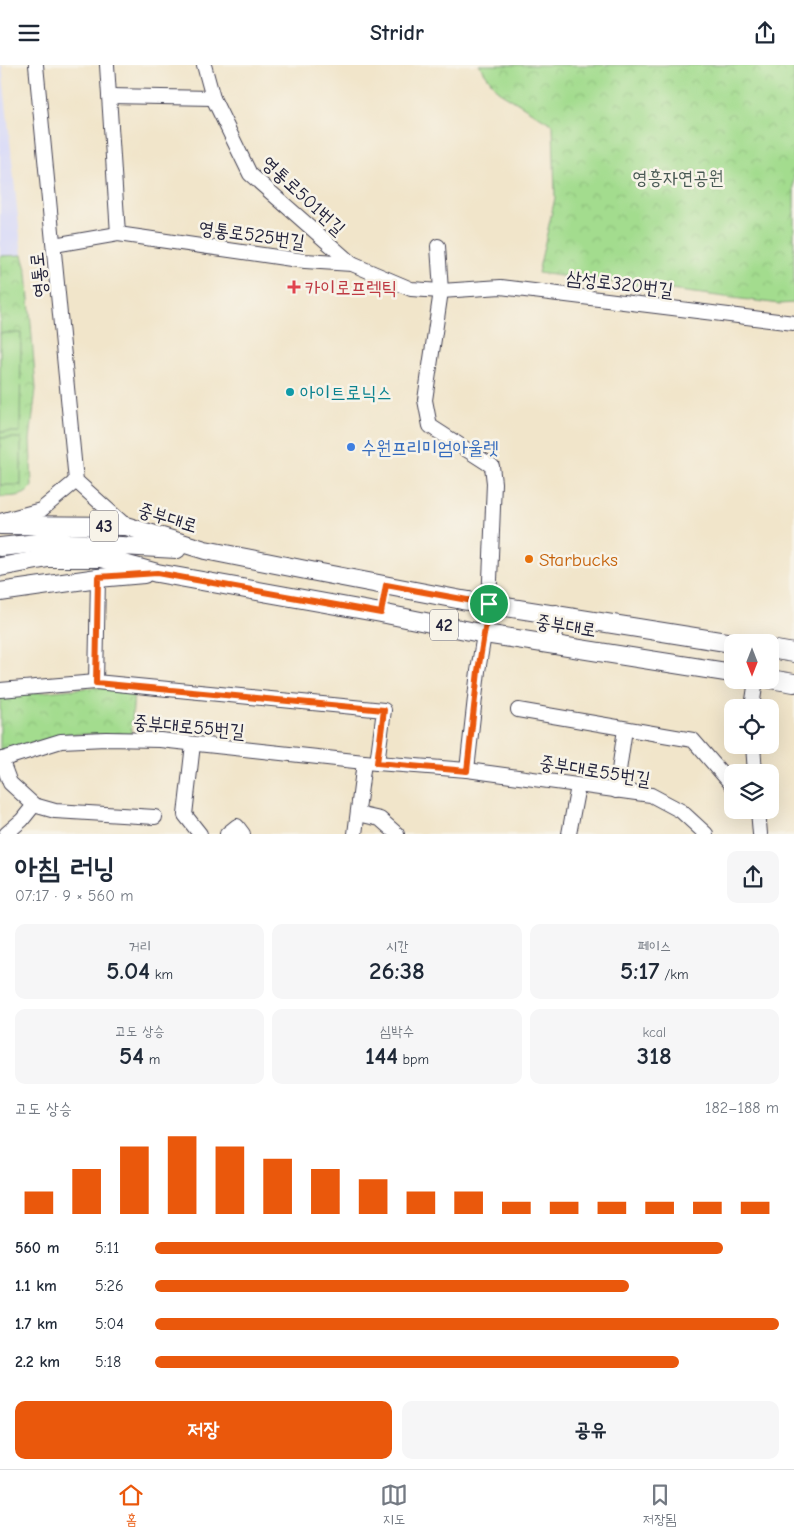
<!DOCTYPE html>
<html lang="ko">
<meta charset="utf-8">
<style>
:root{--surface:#fff;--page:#f6f6f7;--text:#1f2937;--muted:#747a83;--line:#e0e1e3;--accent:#ea580c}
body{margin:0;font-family:"Comic Neue","Poor Story",sans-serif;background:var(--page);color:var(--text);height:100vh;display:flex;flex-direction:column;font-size:19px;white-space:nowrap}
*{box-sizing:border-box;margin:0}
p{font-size:16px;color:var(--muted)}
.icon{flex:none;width:28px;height:28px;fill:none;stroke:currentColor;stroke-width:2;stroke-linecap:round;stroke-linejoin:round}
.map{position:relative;height:769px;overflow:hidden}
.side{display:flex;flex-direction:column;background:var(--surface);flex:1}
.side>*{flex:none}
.needle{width:32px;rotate:180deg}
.controls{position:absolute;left:724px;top:569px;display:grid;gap:10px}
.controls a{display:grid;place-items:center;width:55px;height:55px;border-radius:10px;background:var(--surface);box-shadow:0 5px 20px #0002;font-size:25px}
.pin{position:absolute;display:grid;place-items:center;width:42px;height:42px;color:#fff;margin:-21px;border:2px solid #fff;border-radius:50%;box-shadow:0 1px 5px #0007}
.round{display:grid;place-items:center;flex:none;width:52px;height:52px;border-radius:10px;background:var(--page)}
.headline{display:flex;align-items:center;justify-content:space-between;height:85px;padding:0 15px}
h1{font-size:28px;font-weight:700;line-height:38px}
.stats{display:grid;grid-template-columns:repeat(3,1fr);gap:8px;height:85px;padding:5px 15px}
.stats div{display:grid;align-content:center;border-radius:10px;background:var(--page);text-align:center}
.stats b{font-size:25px;font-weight:700}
.stats small{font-size:14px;font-weight:400}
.stats p{font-size:14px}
.chart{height:140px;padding:10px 15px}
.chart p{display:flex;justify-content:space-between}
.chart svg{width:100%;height:90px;margin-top:5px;stroke:var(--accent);stroke-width:6}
.primary-button{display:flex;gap:10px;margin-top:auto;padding:10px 15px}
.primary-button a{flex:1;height:58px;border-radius:10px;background:var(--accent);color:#fff;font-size:20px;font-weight:700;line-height:58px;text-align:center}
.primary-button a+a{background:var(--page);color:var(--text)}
ul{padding:0 15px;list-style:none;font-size:16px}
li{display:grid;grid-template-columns:80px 60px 1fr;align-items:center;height:38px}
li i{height:12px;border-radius:6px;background:var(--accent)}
header{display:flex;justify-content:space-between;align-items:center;height:65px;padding:0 15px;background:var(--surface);font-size:22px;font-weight:700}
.tab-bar{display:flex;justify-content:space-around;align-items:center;height:70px;border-top:1px solid var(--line);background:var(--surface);font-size:14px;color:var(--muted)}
.tab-bar a{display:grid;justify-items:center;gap:2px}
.tab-bar .active{color:var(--accent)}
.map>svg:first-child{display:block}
</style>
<header><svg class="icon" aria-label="menu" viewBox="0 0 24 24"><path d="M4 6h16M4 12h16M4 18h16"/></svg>Stridr<svg class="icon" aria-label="share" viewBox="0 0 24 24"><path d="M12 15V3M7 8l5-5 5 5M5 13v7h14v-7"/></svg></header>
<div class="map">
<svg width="794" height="769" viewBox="0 0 794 769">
<defs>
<pattern id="park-crowns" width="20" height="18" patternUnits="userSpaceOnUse" patternTransform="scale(1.25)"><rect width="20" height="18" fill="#a3dc8e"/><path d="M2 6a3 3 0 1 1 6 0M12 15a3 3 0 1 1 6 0" fill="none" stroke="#8cbc7b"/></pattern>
</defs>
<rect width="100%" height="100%" fill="#f7f3e8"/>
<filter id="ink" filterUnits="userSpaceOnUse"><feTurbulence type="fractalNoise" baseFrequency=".02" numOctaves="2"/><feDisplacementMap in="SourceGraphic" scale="10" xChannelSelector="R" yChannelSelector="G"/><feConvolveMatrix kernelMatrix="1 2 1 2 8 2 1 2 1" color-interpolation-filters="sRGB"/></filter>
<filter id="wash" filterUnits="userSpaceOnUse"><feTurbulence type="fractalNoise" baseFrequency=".0096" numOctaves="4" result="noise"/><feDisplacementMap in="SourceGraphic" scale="20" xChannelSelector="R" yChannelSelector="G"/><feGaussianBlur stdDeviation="1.12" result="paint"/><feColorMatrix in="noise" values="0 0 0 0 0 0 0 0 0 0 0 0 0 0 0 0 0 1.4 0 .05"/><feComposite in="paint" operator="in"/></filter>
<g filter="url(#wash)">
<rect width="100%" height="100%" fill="#f1e5ca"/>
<path fill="#d6d8f9" d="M0 0H2L22 190 0 191Z"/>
<g fill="url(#park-crowns)" stroke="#627f64">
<path d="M479 0H794V238L780 239 538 208 555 133 553 60 498 26Z"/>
<path d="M22 190 27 208 36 324 30 375 32 421C25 433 13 431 0 432V191Z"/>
<path d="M96 622 134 627 131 670 68 669 0 687V631Z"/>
</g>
<g fill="#a3dc8e" stroke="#627f64">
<path d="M0 268H21L20 367H0Z"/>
<rect x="0" y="373" width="21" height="47"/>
</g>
</g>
<g filter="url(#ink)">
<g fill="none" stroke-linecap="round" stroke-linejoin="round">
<g stroke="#413f50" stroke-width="16">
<g id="minor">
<path d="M36 0 76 416 126 461"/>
<path d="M107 0 118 169"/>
<path d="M204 0 213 33 250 109 352 199"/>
<path d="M110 31 213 33"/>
<path d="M54 180 118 169 305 196 352 199 411 224 441 226 501 222 794 258"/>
<path d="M438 181 441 226 425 335 430 361 492 401 494 418 489 539 478 606 467 705"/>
<path d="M0 456 41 445 76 416"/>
<path d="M96 617 98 513"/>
<path d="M0 625 96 617 384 645 377 698"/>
<path d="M752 642 756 615"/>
<path d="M518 645 693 675 732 720"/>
<path d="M193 679 185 750 200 769"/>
<path d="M753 680 755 708"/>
<path d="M1 694 10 718 34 740 55 746 155 752"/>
<path d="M0 695 61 676 106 674 160 675 364 697 467 705 651 730 681 746 706 769"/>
<path d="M616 726 625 664"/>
<path d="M758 745 760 769"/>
<path d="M358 749 380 754 397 769"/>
<path d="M6 769 22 755 34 740"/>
<path d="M227 769 237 761 243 769"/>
<path d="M355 769 364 697"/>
<path d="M569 769 578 721"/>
</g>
</g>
<g stroke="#413f50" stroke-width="20">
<g id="major">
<path d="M0 460 126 461 205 485 316 507 462 535 732 578"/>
<path d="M0 482 47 477 177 484"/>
<path d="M0 502 48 493H102L157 508 381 548 485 569 732 608"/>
<path d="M0 527 98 513 144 509"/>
<path d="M551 579 556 549"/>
<path d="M770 584 794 588"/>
<path d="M770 614 794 618"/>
</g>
</g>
<use href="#minor" stroke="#fff" stroke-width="14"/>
<use href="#major" stroke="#fff" stroke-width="18"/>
</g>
</g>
<g fill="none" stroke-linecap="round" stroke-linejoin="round" filter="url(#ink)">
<g stroke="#fff" stroke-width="10">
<path id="route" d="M157 508 381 548 386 520 489 539 478 606 467 706 377 698 384 645 96 618 98 512Z"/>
</g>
<use href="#route" stroke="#ea580c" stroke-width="6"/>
</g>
<path fill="#e0444e" stroke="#f7f3e8" stroke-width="2" d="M291.5 214.5h5v5h5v5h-5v5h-5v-5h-5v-5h5z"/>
<circle fill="#0f9aa8" stroke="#f7f3e8" stroke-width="2" cx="290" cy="327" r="5"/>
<circle fill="#3f7fe0" stroke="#f7f3e8" stroke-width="2" cx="351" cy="382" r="5"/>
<circle fill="#e8710a" stroke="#f7f3e8" stroke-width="2" cx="529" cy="494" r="5"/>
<g text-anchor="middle" stroke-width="5" stroke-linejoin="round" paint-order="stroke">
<g fill="#f7f3e8" stroke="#62616f" stroke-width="1">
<rect x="90" y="445.5" width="28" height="31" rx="4"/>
<rect x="430" y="544.5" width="28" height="31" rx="4"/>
</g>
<g font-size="18" font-weight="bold" fill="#22223b">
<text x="104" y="467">43</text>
<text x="444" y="566">42</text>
</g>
<g font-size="19" fill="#495a54" stroke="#f7f3e8">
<text x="678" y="119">영흥자연공원</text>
</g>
<g font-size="19" fill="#22223b" stroke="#f7f3e8">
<text transform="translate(304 130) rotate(43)" y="7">영통로501번길</text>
<text transform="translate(252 169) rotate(8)" y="7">영통로525번길</text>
<text transform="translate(38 210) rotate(-96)" y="7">영통로</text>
<text transform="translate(620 218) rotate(7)" y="7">삼성로320번길</text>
<text transform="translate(168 452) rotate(17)" y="7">중부대로</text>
<text transform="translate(566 560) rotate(9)" y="7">중부대로</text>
<text transform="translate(189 661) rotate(5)" y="7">중부대로55번길</text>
<text transform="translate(595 705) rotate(9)" y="7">중부대로55번길</text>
</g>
<g font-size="19" fill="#be3a42" stroke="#f7f3e8" text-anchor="start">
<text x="305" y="229">카이로프렉틱</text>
</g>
<g font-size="19" fill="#0d838f" stroke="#f7f3e8" text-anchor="start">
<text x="300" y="334">아이트로닉스</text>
</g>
<g font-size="19" fill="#366cbe" stroke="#f7f3e8" text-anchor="start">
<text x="361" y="389">수원프리미엄아울렛</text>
</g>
<g font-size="19" fill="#c56008" stroke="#f7f3e8" text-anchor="start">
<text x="539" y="501">Starbucks</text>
</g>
</g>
</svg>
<div class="controls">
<a><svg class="needle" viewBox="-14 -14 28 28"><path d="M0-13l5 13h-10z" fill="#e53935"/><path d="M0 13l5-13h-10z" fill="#747a83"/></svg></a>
<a><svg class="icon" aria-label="locate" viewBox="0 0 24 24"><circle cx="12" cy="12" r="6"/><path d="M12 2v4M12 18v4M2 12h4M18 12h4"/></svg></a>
<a><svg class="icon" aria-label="layers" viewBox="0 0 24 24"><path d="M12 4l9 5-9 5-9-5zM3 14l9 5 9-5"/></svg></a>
</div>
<div class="pin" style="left:489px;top:539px;background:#1e9e55"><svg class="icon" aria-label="arrive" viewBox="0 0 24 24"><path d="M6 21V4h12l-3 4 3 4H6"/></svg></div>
</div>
<section class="side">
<div class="headline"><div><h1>아침 러닝</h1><p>07:17 · 9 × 560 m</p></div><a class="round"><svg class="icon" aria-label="share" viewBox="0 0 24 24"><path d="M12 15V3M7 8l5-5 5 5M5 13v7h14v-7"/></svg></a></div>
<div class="stats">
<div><p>거리</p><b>5.04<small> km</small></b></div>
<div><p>시간</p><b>26:38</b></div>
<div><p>페이스</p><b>5:17<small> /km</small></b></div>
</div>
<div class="stats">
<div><p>고도 상승</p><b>54<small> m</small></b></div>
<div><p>심박수</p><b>144<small> bpm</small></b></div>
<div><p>kcal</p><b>318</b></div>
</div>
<div class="chart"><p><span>고도 상승</span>182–188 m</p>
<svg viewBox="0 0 160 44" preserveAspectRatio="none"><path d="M5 44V33M15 44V22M25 44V11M35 44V6M45 44V11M55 44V17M65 44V22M75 44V27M85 44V33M95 44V33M105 44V38M115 44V38M125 44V38M135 44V38M145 44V38M155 44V38"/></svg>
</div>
<ul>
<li><b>560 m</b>5:11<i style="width:91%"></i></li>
<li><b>1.1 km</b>5:26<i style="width:76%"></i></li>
<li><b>1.7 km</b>5:04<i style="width:100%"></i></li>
<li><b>2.2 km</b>5:18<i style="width:84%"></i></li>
</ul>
<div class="primary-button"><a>저장</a><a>공유</a></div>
</section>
<nav class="tab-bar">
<a class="active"><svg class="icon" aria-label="home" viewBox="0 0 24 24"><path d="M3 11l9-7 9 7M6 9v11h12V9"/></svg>홈</a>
<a><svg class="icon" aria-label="map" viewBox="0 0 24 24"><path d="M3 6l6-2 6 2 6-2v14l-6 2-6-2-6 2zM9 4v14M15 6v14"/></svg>지도</a>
<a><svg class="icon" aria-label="saved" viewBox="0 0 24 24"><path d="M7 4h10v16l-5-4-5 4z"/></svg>저장됨</a>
</nav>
